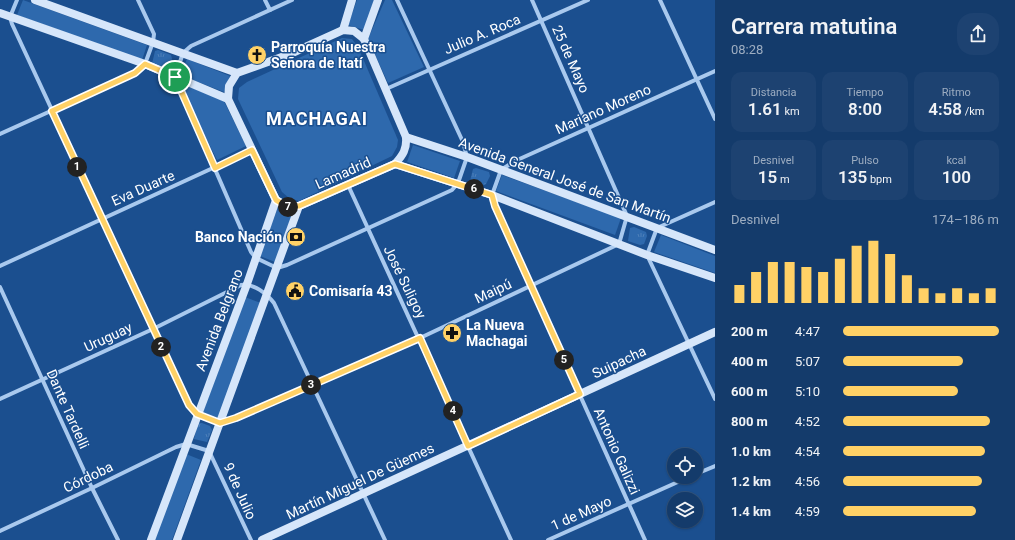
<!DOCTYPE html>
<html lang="es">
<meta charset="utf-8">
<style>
:root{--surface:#143b6b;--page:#1d4271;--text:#f1f3f6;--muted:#9dadc1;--line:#33557e;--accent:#ffd166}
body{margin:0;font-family:Roboto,sans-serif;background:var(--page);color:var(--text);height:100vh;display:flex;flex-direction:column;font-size:15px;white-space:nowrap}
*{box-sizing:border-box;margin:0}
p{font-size:13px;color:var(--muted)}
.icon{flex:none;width:22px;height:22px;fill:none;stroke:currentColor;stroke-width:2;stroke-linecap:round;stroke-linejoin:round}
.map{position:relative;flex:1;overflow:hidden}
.sheet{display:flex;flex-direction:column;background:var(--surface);width:300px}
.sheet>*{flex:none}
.controls{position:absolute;left:667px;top:448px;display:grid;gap:8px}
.controls a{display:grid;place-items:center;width:36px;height:36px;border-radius:50%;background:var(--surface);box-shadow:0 1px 3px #0004,0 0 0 1px var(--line);font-size:20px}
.pin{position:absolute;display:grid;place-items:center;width:34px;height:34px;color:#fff;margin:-17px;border:2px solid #fff;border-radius:50%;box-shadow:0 1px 4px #0007}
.km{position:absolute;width:20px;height:20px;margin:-10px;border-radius:50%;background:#222;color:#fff;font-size:11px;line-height:20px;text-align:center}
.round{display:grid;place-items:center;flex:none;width:42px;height:42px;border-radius:16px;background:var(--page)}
.head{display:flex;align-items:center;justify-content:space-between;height:68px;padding:0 16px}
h1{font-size:22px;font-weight:600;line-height:30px}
.figures{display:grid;grid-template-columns:repeat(3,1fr);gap:6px;height:68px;padding:4px 16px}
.figures div{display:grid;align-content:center;border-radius:10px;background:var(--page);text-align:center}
.figures b{font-size:17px;font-weight:600}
.figures small{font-size:11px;font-weight:400}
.figures p{font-size:11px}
.chart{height:112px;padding:8px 16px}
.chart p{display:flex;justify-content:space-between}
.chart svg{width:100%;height:72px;margin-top:4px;stroke:var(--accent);stroke-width:6}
ul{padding:0 16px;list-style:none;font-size:13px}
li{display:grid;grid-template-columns:64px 48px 1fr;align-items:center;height:30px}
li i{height:10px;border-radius:5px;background:var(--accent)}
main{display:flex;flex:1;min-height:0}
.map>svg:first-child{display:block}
</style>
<main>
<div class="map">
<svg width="715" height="540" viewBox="0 0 715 540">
<defs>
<pattern id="grass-tufts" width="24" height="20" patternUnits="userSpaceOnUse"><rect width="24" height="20" fill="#2e69ad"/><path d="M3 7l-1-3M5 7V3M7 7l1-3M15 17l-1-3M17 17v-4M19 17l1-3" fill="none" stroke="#4d80b9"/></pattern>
</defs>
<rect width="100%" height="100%" fill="#1b4f8f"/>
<g fill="url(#grass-tufts)">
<path d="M158 50 171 55 172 59 168 67 164 68 152 64 155 51Z"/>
<path d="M476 168 489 172 490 176 486 184 482 186 470 181 473 169Z"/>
<path d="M634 227 646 232 647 236 644 244 640 245 628 241 630 228Z"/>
<path d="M198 423H202L210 426 212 430 207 442 194 439Z"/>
</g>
<g fill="#2e69ad">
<path d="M23 0 147 45 142 60 17 15Z"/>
<path d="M357 0H374L364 30 348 25Z"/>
<path d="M385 0H392L424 67 388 83 368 39Z"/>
<path d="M342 38 352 39 358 47 398 140 397 147 392 156 299 201 289 198 282 192 238 99 239 88 247 82Z"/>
<path d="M187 59 230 76 224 92 180 75Z"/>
<path d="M185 85 224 101 246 146 217 160 182 90Z"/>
<path d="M413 145 460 161 454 178 407 162Z"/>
<path d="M502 175 621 218 615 235 496 191Z"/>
<path d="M278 206 293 212 275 262 260 256Z"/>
<path d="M661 235 715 256V273L654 252Z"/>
<path d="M245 297 261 303 218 418 203 412Z"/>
<path d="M186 454 201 460 172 540H154Z"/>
</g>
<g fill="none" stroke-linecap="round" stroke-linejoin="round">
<g stroke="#a9c9ee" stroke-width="4">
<path d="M17 0 10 17 12 24 189 405 197 414 220 423 236 418 420 338 619 244 627 216 532 0"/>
<path d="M265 0 270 10"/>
<path d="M292 0 191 46 183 53 175 77 251 252 256 258 277 268 287 265 452 190 458 183 467 157 463 142 397 0"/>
<path d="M660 0 715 119"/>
<path d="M386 89 588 0"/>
<path d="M0 134 135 73 145 64 153 42 154 34 138 0"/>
<path d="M348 185 511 540"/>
<path d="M715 202 657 228 647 255 715 399"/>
<path d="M0 266 252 150"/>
<path d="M0 287 92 488 118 540"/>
<path d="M0 399 153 329 241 285C254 283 267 294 274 303L385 540"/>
<path d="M696 474 715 466"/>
<path d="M0 531 92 488 176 447 186 444 209 451 251 540"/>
<path d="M548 540 689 477"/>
<path d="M645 540 495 206 492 195 501 170 515 161 715 71"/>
</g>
<g stroke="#d6e6fa" stroke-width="8">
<path d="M35 0 237 73"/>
<path d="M0 13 145 64 228 99"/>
<path d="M343 30 354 31 364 39 406 137C407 149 403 155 395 164L299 206H286L276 200 228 99 229 86 237 73 290 54Z"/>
<path d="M343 30 352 0"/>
<path d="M364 39 378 0"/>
<path d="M406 137 467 157 715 250"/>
<path d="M395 164 492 195 647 255 715 278"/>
<path d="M151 540 247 284 276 200"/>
<path d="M177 540 299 206"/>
<path d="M262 540 715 332"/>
</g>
</g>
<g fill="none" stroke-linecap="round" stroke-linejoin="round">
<g stroke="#fff" stroke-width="8">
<path id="route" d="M145 64 175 77 215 168 252 150 276 200 286 206H299L395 164 492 195 495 206 580 394 468 446 420 338 236 418 220 423 197 414 189 405 52 111 135 73Z"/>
</g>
<use href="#route" stroke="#ffd166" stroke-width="5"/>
</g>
<defs>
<g id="church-disc" transform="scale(1)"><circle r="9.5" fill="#ffd166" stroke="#1b4f8f"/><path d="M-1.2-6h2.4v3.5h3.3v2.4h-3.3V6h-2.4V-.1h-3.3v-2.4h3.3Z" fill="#111"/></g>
<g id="bank-disc" transform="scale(1)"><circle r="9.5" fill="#ffd166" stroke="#1b4f8f"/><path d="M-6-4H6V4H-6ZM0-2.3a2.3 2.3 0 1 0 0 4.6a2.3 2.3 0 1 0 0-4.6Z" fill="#111"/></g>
<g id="civic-disc" transform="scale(1)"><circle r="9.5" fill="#ffd166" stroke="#1b4f8f"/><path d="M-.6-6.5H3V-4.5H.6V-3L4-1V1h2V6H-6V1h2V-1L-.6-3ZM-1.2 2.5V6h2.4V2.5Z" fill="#111"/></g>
<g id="pharmacy-disc" transform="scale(1)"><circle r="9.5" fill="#ffd166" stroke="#1b4f8f"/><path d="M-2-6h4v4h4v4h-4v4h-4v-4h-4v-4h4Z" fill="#111"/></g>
</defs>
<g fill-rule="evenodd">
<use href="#church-disc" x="257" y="55"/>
<use href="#bank-disc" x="296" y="237"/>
<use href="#civic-disc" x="295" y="291"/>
<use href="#pharmacy-disc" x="452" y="333"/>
</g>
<g text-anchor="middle" stroke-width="3" stroke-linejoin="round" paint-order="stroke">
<g font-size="14" fill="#fff" stroke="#1b4f8f">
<text transform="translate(482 34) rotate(-23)" y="5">Julio A. Roca</text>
<text transform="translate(571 59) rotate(66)" y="5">25 de Mayo</text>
<text transform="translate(603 109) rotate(-24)" y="5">Mariano Moreno</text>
<text transform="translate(343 173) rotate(-24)" y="5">Lamadrid</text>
<text transform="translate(565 180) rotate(20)" y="5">Avenida General José de San Martín</text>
<text transform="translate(143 188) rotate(-24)" y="5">Eva Duarte</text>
<text transform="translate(405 282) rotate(64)" y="5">José Suligoy</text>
<text transform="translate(493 291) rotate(-25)" y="5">Maipú</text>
<text transform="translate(219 320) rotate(-69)" y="5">Avenida Belgrano</text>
<text transform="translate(108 337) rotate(-25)" y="5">Uruguay</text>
<text transform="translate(619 362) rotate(-25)" y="5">Suipacha</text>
<text transform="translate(68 409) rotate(66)" y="5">Dante Tardelli</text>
<text transform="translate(617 451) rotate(66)" y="5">Antonio Galizzi</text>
<text transform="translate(88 477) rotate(-26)" y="5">Córdoba</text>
<text transform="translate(360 481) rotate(-25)" y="5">Martín Miguel De Güemes</text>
<text transform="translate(240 491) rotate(66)" y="5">9 de Julio</text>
<text transform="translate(581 513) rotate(-24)" y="5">1 de Mayo</text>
</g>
<g font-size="14" font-weight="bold" fill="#fff" stroke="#1b4f8f" text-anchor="start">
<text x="271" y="52">Parroquía Nuestra<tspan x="271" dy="16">Señora de Itatí</tspan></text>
<text x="282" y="242" text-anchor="end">Banco Nación</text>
<text x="309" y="296">Comisaría 43</text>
<text x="466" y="330">La Nueva<tspan x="466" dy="16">Machagai</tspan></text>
</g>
<g font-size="18" font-weight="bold" letter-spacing="1" fill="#fff" stroke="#1b4f8f">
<text x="317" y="125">MACHAGAI</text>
</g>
</g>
</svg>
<div class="controls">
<a><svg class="icon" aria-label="locate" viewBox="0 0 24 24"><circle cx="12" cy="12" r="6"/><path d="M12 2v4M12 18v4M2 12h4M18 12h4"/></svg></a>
<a><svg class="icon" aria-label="layers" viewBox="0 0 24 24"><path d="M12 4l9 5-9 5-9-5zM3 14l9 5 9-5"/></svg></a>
</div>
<div class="pin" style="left:175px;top:77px;background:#1e9e55"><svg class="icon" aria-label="arrive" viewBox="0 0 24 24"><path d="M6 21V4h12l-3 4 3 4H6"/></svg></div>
<b class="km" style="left:77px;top:167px">1</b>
<b class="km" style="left:161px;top:347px">2</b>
<b class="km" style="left:311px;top:385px">3</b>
<b class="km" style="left:453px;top:411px">4</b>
<b class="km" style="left:564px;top:360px">5</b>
<b class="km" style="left:474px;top:189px">6</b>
<b class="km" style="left:288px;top:207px">7</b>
</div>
<section class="sheet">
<div class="head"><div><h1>Carrera matutina</h1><p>08:28</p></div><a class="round"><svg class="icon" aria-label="share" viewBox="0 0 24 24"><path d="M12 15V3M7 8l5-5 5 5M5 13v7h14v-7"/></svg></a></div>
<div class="figures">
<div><p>Distancia</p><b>1.61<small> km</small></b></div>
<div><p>Tiempo</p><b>8:00</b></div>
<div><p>Ritmo</p><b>4:58<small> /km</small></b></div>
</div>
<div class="figures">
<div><p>Desnivel</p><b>15<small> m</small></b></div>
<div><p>Pulso</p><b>135<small> bpm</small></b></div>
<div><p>kcal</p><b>100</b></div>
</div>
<div class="chart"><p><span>Desnivel</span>174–186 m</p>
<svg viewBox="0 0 160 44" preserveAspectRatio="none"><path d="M5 44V33M15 44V25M25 44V19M35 44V19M45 44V22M55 44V25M65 44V17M75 44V9M85 44V6M95 44V14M105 44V27M115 44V35M125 44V38M135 44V35M145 44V38M155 44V35"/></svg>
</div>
<ul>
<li><b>200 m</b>4:47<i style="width:100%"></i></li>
<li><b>400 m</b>5:07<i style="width:77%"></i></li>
<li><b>600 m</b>5:10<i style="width:74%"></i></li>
<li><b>800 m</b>4:52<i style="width:94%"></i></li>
<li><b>1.0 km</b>4:54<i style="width:91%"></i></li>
<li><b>1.2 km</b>4:56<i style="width:89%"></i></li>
<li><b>1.4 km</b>4:59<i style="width:85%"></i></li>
</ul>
</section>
</main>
